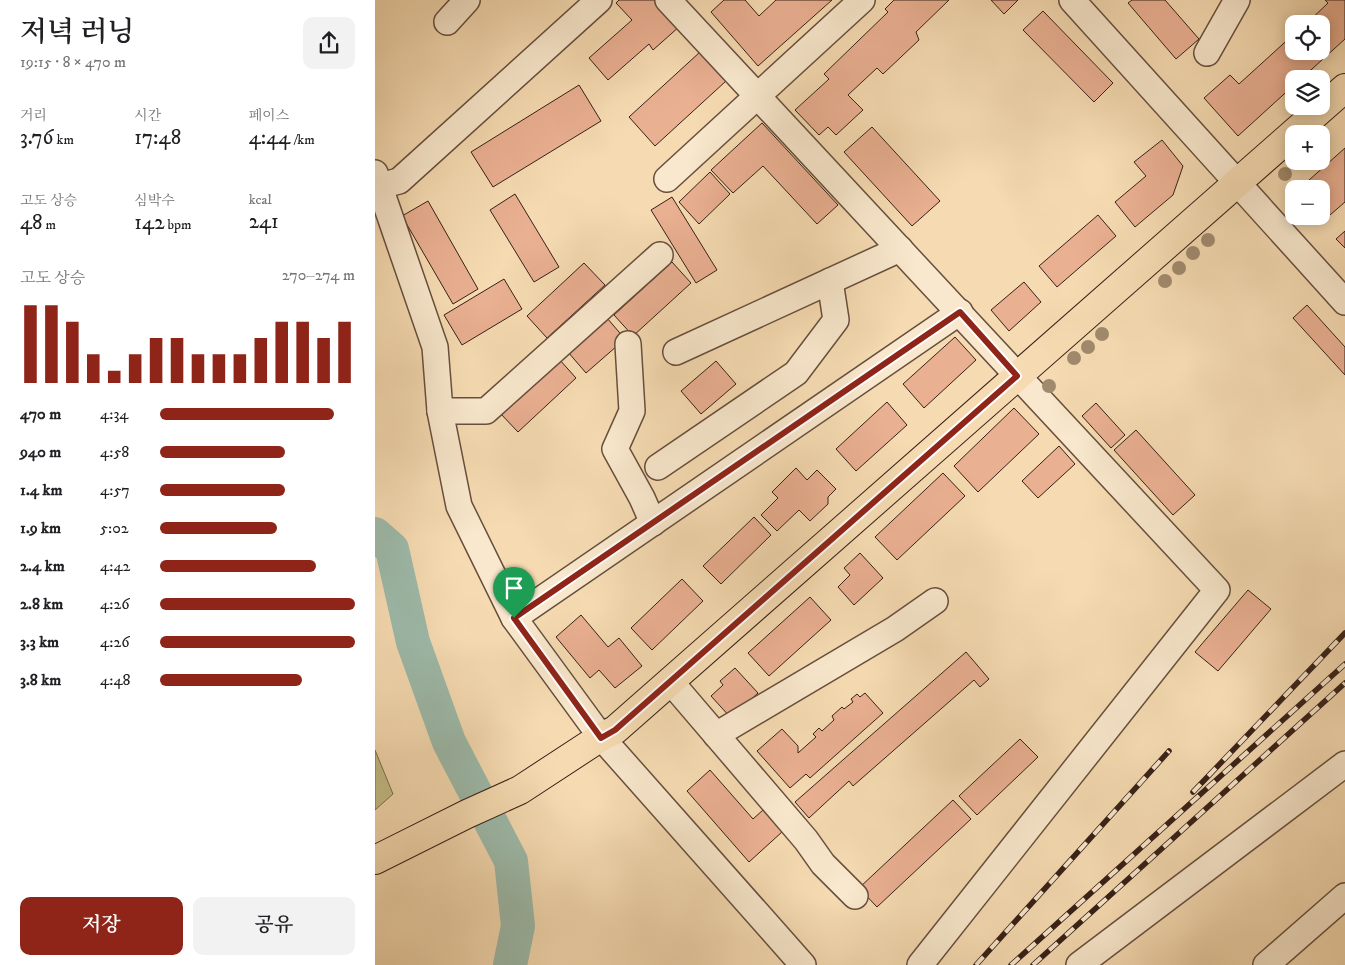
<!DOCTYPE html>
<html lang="ko">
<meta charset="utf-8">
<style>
:root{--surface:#fff;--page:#f2f2f2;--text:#202124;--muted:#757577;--accent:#8f2418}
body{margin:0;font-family:"IM FELL DW Pica","Noto Serif KR",serif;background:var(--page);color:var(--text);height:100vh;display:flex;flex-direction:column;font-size:19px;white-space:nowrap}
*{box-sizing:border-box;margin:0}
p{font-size:16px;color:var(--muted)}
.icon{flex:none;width:28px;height:28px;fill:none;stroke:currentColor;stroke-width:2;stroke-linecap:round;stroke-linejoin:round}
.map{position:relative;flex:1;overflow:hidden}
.details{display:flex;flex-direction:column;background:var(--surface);width:375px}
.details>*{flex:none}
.fabs{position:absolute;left:910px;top:15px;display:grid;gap:10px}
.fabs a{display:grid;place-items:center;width:45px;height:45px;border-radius:10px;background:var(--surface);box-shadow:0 2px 12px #0003;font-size:25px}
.pin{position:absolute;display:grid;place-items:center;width:42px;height:42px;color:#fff;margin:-51px -21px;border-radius:50% 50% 50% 0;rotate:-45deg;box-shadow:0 0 5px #0007}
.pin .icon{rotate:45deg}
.round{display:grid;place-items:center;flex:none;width:52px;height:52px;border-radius:10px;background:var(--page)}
.head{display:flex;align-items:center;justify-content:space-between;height:85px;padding:0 20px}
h1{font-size:28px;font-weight:600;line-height:38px}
.figures{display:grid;grid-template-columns:repeat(3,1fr);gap:8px;height:85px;padding:5px 20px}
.figures div{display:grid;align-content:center}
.figures b{font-size:21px;font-weight:600}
.figures small{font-size:14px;font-weight:400}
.figures p{font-size:14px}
.chart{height:140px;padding:10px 20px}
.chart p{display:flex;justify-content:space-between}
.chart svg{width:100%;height:90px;margin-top:5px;stroke:var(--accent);stroke-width:6}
.button{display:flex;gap:10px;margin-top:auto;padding:10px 20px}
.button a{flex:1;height:58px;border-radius:10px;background:var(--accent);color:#fff;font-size:20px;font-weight:600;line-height:58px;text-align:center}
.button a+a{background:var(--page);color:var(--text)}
ul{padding:0 20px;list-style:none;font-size:16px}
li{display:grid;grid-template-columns:80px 60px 1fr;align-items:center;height:38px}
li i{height:12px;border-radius:6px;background:var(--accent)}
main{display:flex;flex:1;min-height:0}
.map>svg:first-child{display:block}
</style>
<main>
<section class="details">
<div class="head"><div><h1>저녁 러닝</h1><p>19:15 · 8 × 470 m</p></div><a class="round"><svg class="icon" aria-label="share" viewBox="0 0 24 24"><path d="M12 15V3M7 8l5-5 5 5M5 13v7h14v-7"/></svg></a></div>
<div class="figures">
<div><p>거리</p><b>3.76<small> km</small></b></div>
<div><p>시간</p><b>17:48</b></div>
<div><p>페이스</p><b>4:44<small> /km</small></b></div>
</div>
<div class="figures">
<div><p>고도 상승</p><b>48<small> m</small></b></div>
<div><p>심박수</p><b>142<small> bpm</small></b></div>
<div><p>kcal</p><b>241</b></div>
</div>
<div class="chart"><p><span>고도 상승</span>270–274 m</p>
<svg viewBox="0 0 160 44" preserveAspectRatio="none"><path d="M5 44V6M15 44V6M25 44V14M35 44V30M45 44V38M55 44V30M65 44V22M75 44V22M85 44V30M95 44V30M105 44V30M115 44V22M125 44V14M135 44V14M145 44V22M155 44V14"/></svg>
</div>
<ul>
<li><b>470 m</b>4:34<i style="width:89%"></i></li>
<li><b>940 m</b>4:58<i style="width:64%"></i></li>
<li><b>1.4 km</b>4:57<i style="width:64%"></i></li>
<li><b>1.9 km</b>5:02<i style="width:60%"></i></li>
<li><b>2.4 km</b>4:42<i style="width:80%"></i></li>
<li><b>2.8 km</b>4:26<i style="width:100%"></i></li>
<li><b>3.3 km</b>4:26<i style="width:100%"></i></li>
<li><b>3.8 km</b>4:48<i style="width:73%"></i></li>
</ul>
<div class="button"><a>저장</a><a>공유</a></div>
</section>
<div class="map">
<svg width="970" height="965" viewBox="0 0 970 965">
<rect width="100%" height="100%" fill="#f6dbb2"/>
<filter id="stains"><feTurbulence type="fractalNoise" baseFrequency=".004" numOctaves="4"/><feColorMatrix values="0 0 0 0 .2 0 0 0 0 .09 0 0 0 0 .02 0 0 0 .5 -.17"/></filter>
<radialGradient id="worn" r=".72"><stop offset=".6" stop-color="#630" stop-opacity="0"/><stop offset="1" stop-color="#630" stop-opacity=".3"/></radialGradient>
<path fill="#c4be87" stroke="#7e6f50" d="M0 750 18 794 0 810Z"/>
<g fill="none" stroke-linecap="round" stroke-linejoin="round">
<path stroke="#9dbbab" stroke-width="34" d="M0 534 17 549 38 642 74 742 136 861 143 926 135 965"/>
</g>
<g fill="#eab092" stroke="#372018">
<path d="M244 0H283L305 26 278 50 274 44 233 80 214 58 257 20 241 3Z"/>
<path d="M349 0H370L384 16 401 0H457L383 66 336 12Z"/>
<path d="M519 0H574L541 32 544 40 508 74 502 68 473 95 488 110 461 135 453 127 444 135 420 110 454 79 449 74 513 12 510 9Z"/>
<path d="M616 0H643L629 14Z"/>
<path d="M757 0H790L824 39 801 59 753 3Z"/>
<path d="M950 0H970V39L926 79H919V85L863 136 829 98 855 75 864 84 919 34V51H946V24H931L953 3Z"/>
<path d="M668 11 738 83 719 102 648 30Z"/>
<path d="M325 52 351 81 280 146 254 117Z"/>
<path d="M204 85 226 121 118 187 96 152Z"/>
<path d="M387 123 463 205 442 224 388 166 358 193 336 170Z"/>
<path d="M497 127 565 201 537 226 469 152Z"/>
<path d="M787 140 808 166 798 195 760 227 740 202 771 176 759 162Z"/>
<path d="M970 148V202L955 215 950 210 946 214V189H924Z"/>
<path d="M335 172 355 194 324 224 304 202Z"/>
<path d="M140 194 184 267 159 282 115 210Z"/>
<path d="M297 197 342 270 321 283 276 210Z"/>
<path d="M53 201 103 289 78 304 27 216Z"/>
<path d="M723 215 741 236 682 287 664 266Z"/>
<path d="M970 231V248L961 239Z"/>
<path d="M297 262 316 283 258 336 239 315Z"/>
<path d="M209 263 230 285 172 338 152 316Z"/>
<path d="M129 279 147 309 87 345 69 315Z"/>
<path d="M649 282 666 302 634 331 616 310Z"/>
<path d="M932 305 970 347V375L918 318Z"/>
<path d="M232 318 250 339 211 373 193 352Z"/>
<path d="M580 337 601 360 549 408 528 384Z"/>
<path d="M184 359 201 378 143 432 125 413Z"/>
<path d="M341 361 361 384 326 414 306 391Z"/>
<path d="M512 402 532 425 481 471 461 449Z"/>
<path d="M721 403 750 435 736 448 707 416Z"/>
<path d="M639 408 664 434 603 492 579 466Z"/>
<path d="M761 430 820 495 798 515 739 450Z"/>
<path d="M684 446 700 464 663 498 647 481Z"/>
<path d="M421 468 432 480 442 470 461 489 453 497V504L435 521 424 510 402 531 386 515 403 498 397 492Z"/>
<path d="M568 473 590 496 522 560 500 537Z"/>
<path d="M379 517 396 535 346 584 328 566Z"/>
<path d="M485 553 508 578 479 605 463 587 475 575 469 568Z"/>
<path d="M307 579 328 601 277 650 256 628Z"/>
<path d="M873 590 896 609 843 671 820 652Z"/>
<path d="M435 597 456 620 394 676 373 653Z"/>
<path d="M206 615 233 647 244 638 267 666 240 688 224 670 215 678 181 637Z"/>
<path d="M591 652 614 679 605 687 599 680 478 786 474 781 434 818 420 802Z"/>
<path d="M360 668 383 693 356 718 336 696 348 685 345 681Z"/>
<path d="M490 693 508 713 435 778 431 774 415 788 382 751 407 729 423 746V753L441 737 438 734 444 728 447 731 459 720 457 716 467 707 469 709 478 702 476 699 482 694 485 697Z"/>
<path d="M645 739 663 757 602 815 584 796Z"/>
<path d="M335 770 378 819 388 810 407 832 374 862 312 791Z"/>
<path d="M578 800 596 819 502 907 484 888Z"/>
</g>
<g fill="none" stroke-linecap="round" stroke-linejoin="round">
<g stroke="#674f3e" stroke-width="28">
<g id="minor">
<path d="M293 0 842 590 545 965"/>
<path d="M697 0 970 302"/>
<path d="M72 22 92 0"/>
<path d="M832 53 862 0"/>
<path d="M0 173 60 347 65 411 84 506 139 618 226 737 428 965"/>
<path d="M292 179 487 0"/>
<path d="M4 186 24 181 224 0"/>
<path d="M253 344 257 411 240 449 267 498 278 523"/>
<path d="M301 352 525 249"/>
<path d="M65 411H111L285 255"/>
<path d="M283 467 421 373 461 320 455 281"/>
<path d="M139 618 585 312"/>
<path d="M295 681 431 840 448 864 480 896"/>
<path d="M341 735 520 629 560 601"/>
<path d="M704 965 970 764"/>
<path d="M891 965 970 896"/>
</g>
</g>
<g stroke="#372018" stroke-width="30">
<path id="major" d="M0 860 92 814 145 790 226 737 240 730 970 88"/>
</g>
<use href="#minor" stroke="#f9e8cd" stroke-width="25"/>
<use href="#major" stroke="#f6dbb2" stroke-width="28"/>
<g stroke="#372018" stroke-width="5.5">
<g id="rail">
<path d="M818 792 970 633"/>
<path d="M601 965 794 751"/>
<path d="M636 965 970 664"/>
<path d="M658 965 970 683"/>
</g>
</g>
<use href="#rail" stroke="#f9e8cd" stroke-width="4" stroke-dasharray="11" stroke-linecap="butt"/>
</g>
<g fill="#a08a6d">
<circle cx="910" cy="174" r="7"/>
<circle cx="833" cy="240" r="7"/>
<circle cx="818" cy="253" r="7"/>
<circle cx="804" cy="268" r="7"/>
<circle cx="790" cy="281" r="7"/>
<circle cx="727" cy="334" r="7"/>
<circle cx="713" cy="347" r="7"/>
<circle cx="699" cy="358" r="7"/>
<circle cx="674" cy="386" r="7"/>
</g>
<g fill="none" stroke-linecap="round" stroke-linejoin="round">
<g stroke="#fff" stroke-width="10">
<path id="route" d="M585 312 642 376 240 730 226 738 139 618Z"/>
</g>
<use href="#route" stroke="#8f2418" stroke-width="6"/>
</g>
<rect width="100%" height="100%" filter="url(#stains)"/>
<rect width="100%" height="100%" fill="url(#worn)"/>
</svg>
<div class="fabs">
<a><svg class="icon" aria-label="locate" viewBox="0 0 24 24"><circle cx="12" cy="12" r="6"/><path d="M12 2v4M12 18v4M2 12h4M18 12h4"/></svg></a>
<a><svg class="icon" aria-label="layers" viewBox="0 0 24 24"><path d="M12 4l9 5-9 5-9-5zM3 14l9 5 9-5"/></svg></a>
<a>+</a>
<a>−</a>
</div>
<div class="pin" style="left:139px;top:618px;background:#1e9e55"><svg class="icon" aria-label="arrive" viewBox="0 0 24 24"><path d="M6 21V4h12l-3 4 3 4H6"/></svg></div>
</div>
</main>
